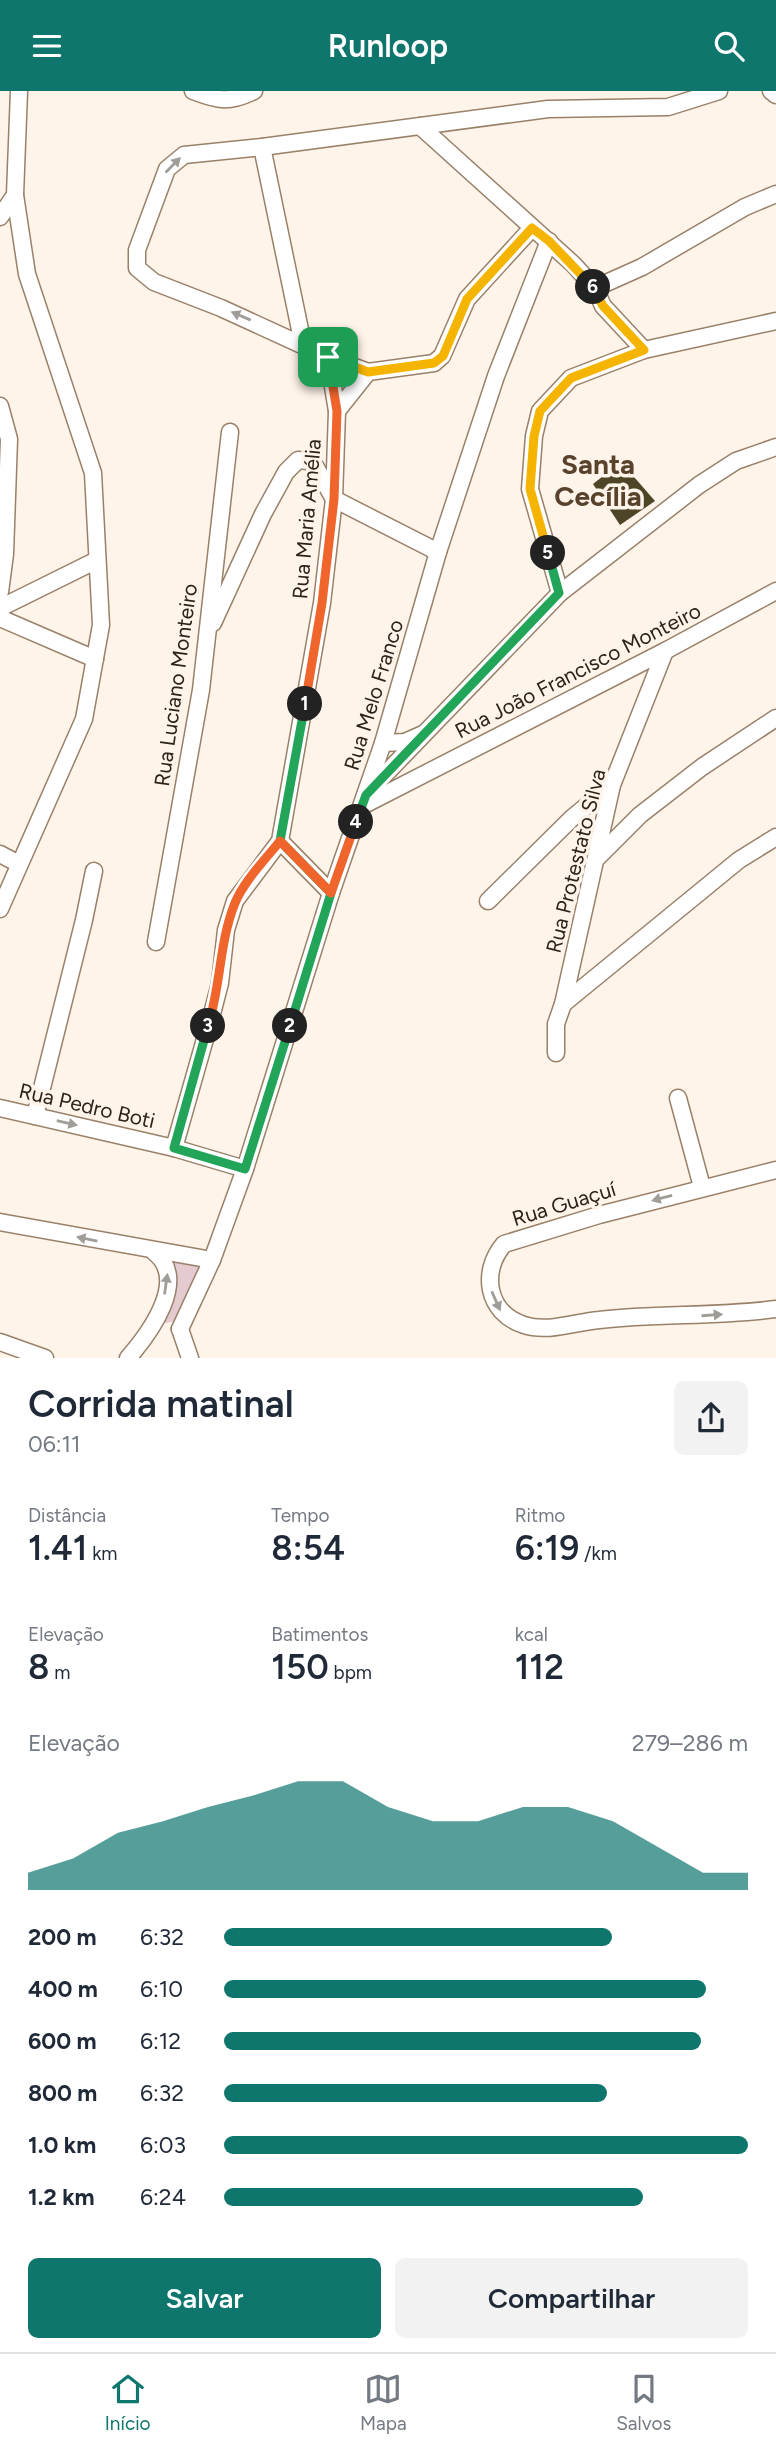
<!DOCTYPE html>
<html lang="pt">
<meta charset="utf-8">
<style>
:root{--surface:#fff;--page:#f2f2f3;--text:#1f2937;--muted:#747a83;--line:#e0e1e3;--accent:#0f766e}
body{margin:0;font-family:Figtree,sans-serif;background:var(--page);color:var(--text);height:100vh;display:flex;flex-direction:column;font-size:26px;white-space:nowrap}
*{box-sizing:border-box;margin:0}
p{font-size:23px;color:var(--muted)}
.icon{flex:none;width:38px;height:38px;fill:none;stroke:currentColor;stroke-width:2;stroke-linecap:round;stroke-linejoin:round}
.map{position:relative;height:1267px;overflow:hidden}
.details{display:flex;flex-direction:column;background:var(--surface);flex:1}
.details>*{flex:none}
.pin{position:absolute;display:grid;place-items:center;width:60px;height:60px;color:#fff;margin:-30px;border-radius:14px;box-shadow:0 4px 10px #0006}
.km{position:absolute;width:35px;height:35px;margin:-18px;border-radius:50%;background:#222;color:#fff;font-size:19px;line-height:35px;text-align:center}
.round{display:grid;place-items:center;flex:none;width:74px;height:74px;border-radius:10px;background:var(--page)}
.head{display:flex;align-items:center;justify-content:space-between;height:119px;padding:0 28px}
h1{font-size:38px;font-weight:600;line-height:52px}
.metrics{display:grid;grid-template-columns:repeat(3,1fr);gap:10px;height:119px;padding:7px 28px}
.metrics div{display:grid;align-content:center}
.metrics b{font-size:35px;font-weight:600}
.metrics small{font-size:19px;font-weight:400}
.metrics p{font-size:19px}
.chart{height:196px;padding:14px 28px}
.chart p{display:flex;justify-content:space-between}
.chart svg{width:100%;height:126px;margin-top:7px;fill:var(--accent);opacity:.7}
.cta{display:flex;gap:14px;margin-top:auto;padding:14px 28px}
.cta a{flex:1;height:80px;border-radius:10px;background:var(--accent);color:#fff;font-size:28px;font-weight:600;line-height:80px;text-align:center}
.cta a+a{background:var(--page);color:var(--text)}
ul{padding:0 28px;list-style:none;font-size:23px}
li{display:grid;grid-template-columns:112px 84px 1fr;align-items:center;height:52px}
li i{height:18px;border-radius:9px;background:var(--accent)}
header{display:flex;justify-content:space-between;align-items:center;height:91px;padding:0 28px;background:var(--accent);color:#fff;font-size:32px;font-weight:600}
.tabs{display:flex;justify-content:space-around;align-items:center;height:98px;border-top:2px solid var(--line);background:var(--surface);font-size:19px;color:var(--muted)}
.tabs a{display:grid;justify-items:center;gap:4px}
.tabs .selected{color:var(--accent)}
.map>svg:first-child{display:block}
</style>
<header><svg class="icon" aria-label="menu" viewBox="0 0 24 24"><path d="M4 6h16M4 12h16M4 18h16"/></svg>Runloop<svg class="icon" aria-label="search" viewBox="0 0 24 24"><circle cx="10" cy="10" r="6"/><path d="M15 15l6 6"/></svg></header>
<div class="map">
<svg width="776" height="1267" viewBox="0 0 776 1267">
<rect width="100%" height="100%" fill="#fff4e9"/>
<path fill="#e5cbd0" d="M185 1167 202 1173 175 1230 162 1233 168 1169Z"/>
<path fill="#4d4526" d="M621 371 655 410 620 434 593 393Z"/>
<g fill="none" stroke-linecap="round" stroke-linejoin="round">
<g stroke="#998069" stroke-width="19">
<g id="minor">
<path d="M193 0C219 10 229 12 254 0"/>
<path d="M771 0 776 4"/>
<path d="M420 35 573 173 595 197 603 215 644 259"/>
<path d="M262 56 303 253"/>
<path d="M0 126 15 104"/>
<path d="M595 197 642 176 745 116 776 103"/>
<path d="M368 281 328 266 221 217 154 191 137 177V159L167 78 184 64 262 56 548 18 668 16 719 0"/>
<path d="M0 315 9 348 5 463 0 501"/>
<path d="M337 320 368 281 434 272 442 265 467 208 532 137"/>
<path d="M560 502 530 398 534 345 540 320 571 287 644 259 776 230"/>
<path d="M0 517 97 469"/>
<path d="M0 527 95 568"/>
<path d="M213 532 263 423 286 381 298 369 308 370 315 375 334 408 438 461"/>
<path d="M383 652 405 651 423 643"/>
<path d="M370 699 560 502 699 394 736 370 776 356"/>
<path d="M362 715 665 560 776 500"/>
<path d="M280 750 331 802"/>
<path d="M0 763 19 773"/>
<path d="M596 768 640 724 702 676 776 627"/>
<path d="M488 810 572 727 612 694"/>
<path d="M0 818 84 628 101 534 93 382 27 183 15 104 19 0"/>
<path d="M156 851 201 599 230 341"/>
<path d="M563 913 739 769 776 746"/>
<path d="M556 962V933L563 913 612 694 665 560"/>
<path d="M678 1007 702 1096"/>
<path d="M0 1017 174 1057 245 1078"/>
<path d="M35 1025 84 829 94 780"/>
<path d="M174 1057 211 927 220 892 226 839 235 810 280 750 322 512 334 408 337 320 328 266"/>
<path d="M776 1079 599 1124 504 1153C480 1181 487 1222 524 1234 548 1242 575 1231 599 1229 658 1222 717 1226 776 1218"/>
<path d="M0 1131 212 1169"/>
<path d="M180 1238 212 1169 245 1078 331 802 383 652 438 461 496 285 549 150"/>
<path d="M180 1238 190 1267"/>
<path d="M0 1251 45 1267"/>
<path d="M128 1267C149 1243 190 1188 154 1161"/>
</g>
</g>
<use href="#minor" stroke="#fff" stroke-width="16"/>
</g>
<defs><path id="oneway-solid" d="M-6-.8H1V-3.2L6.5 0L1 3.2V.8H-6Z" transform="scale(1.75)"/></defs>
<g fill="#a09c98">
<use href="#oneway-solid" transform="translate(173 74) rotate(-45)"/>
<use href="#oneway-solid" transform="translate(241 225) rotate(-157)"/>
<use href="#oneway-solid" transform="translate(67 1032) rotate(13)"/>
<use href="#oneway-solid" transform="translate(662 1107) rotate(165)"/>
<use href="#oneway-solid" transform="translate(87 1148) rotate(-169)"/>
<use href="#oneway-solid" transform="translate(166 1193) rotate(-82)"/>
<use href="#oneway-solid" transform="translate(496 1210) rotate(66)"/>
<use href="#oneway-solid" transform="translate(712 1224) rotate(-4)"/>
</g>
<g fill="none" stroke-linecap="round" stroke-linejoin="round">
<g stroke="#fff" stroke-width="14">
<path id="split-1" d="M305 613 322 512 334 408 337 320 328 266"/>
</g>
<g stroke="#fff" stroke-width="14">
<path id="split-2" d="M290 935 331 802 280 750 305 613"/>
</g>
<g stroke="#fff" stroke-width="14">
<path id="split-3" d="M208 935 174 1057 245 1078 290 935"/>
</g>
<g stroke="#fff" stroke-width="14">
<path id="split-4" d="M208 935C221 895 219 851 235 812 244 790 265 769 280 750L331 802 356 731"/>
</g>
<g stroke="#fff" stroke-width="14">
<path id="split-5" d="M356 731 366 704 559 502 548 462"/>
</g>
<g stroke="#fff" stroke-width="14">
<path id="split-6" d="M548 462 530 398 534 345 540 320 571 287 644 259 603 215 593 196"/>
</g>
<g stroke="#fff" stroke-width="14">
<path id="split-7" d="M328 266 368 281 434 272 443 265 467 208 532 137 549 150 593 196"/>
</g>
<use href="#split-1" stroke="#f0652b" stroke-width="9"/>
<use href="#split-2" stroke="#22a559" stroke-width="9"/>
<use href="#split-3" stroke="#22a559" stroke-width="9"/>
<use href="#split-4" stroke="#f0652b" stroke-width="9"/>
<use href="#split-5" stroke="#22a559" stroke-width="9"/>
<use href="#split-6" stroke="#f5b400" stroke-width="9"/>
<use href="#split-7" stroke="#f5b400" stroke-width="9"/>
</g>
<g text-anchor="middle" stroke-width="7" stroke-linejoin="round" paint-order="stroke">
<g font-size="21" fill="#2c2219" stroke="#fff4e9">
<text transform="translate(307 428) rotate(-85)" y="7">Rua Maria Amélia</text>
<text transform="translate(578 580) rotate(-27)" y="7">Rua João Francisco Monteiro</text>
<text transform="translate(176 594) rotate(-82)" y="7">Rua Luciano Monteiro</text>
<text transform="translate(374 604) rotate(-73)" y="7">Rua Melo Franco</text>
<text transform="translate(576 770) rotate(-76)" y="7">Rua Protestato Silva</text>
<text transform="translate(87 1015) rotate(13)" y="7">Rua Pedro Boti</text>
<text transform="translate(564 1113) rotate(-17)" y="7">Rua Guaçuí</text>
</g>
<g font-size="28" font-weight="bold" fill="#58422c" stroke="#fff4e9">
<text x="598" y="383">Santa<tspan x="598" dy="32">Cecília</tspan></text>
</g>
</g>
</svg>
<div class="pin" style="left:328px;top:266px;background:#1e9e55"><svg class="icon" aria-label="arrive" viewBox="0 0 24 24"><path d="M6 21V4h12l-3 4 3 4H6"/></svg></div>
<b class="km" style="left:305px;top:613px">1</b>
<b class="km" style="left:290px;top:935px">2</b>
<b class="km" style="left:208px;top:935px">3</b>
<b class="km" style="left:356px;top:731px">4</b>
<b class="km" style="left:548px;top:462px">5</b>
<b class="km" style="left:593px;top:196px">6</b>
</div>
<section class="details">
<div class="head"><div><h1>Corrida matinal</h1><p>06:11</p></div><a class="round"><svg class="icon" aria-label="share" viewBox="0 0 24 24"><path d="M12 15V3M7 8l5-5 5 5M5 13v7h14v-7"/></svg></a></div>
<div class="metrics">
<div><p>Distância</p><b>1.41<small> km</small></b></div>
<div><p>Tempo</p><b>8:54</b></div>
<div><p>Ritmo</p><b>6:19<small> /km</small></b></div>
</div>
<div class="metrics">
<div><p>Elevação</p><b>8<small> m</small></b></div>
<div><p>Batimentos</p><b>150<small> bpm</small></b></div>
<div><p>kcal</p><b>112</b></div>
</div>
<div class="chart"><p><span>Elevação</span>279–286 m</p>
<svg viewBox="0 0 160 44" preserveAspectRatio="none"><path d="M0 44V38L10 33L20 24L30 20L40 15L50 11L60 6L70 6L80 15L90 20L100 20L110 15L120 15L130 20L140 29L150 38L160 38V44z"/></svg>
</div>
<ul>
<li><b>200 m</b>6:32<i style="width:74%"></i></li>
<li><b>400 m</b>6:10<i style="width:92%"></i></li>
<li><b>600 m</b>6:12<i style="width:91%"></i></li>
<li><b>800 m</b>6:32<i style="width:73%"></i></li>
<li><b>1.0 km</b>6:03<i style="width:100%"></i></li>
<li><b>1.2 km</b>6:24<i style="width:80%"></i></li>
</ul>
<div class="cta"><a>Salvar</a><a>Compartilhar</a></div>
</section>
<nav class="tabs">
<a class="selected"><svg class="icon" aria-label="home" viewBox="0 0 24 24"><path d="M3 11l9-7 9 7M6 9v11h12V9"/></svg>Início</a>
<a><svg class="icon" aria-label="map" viewBox="0 0 24 24"><path d="M3 6l6-2 6 2 6-2v14l-6 2-6-2-6 2zM9 4v14M15 6v14"/></svg>Mapa</a>
<a><svg class="icon" aria-label="saved" viewBox="0 0 24 24"><path d="M7 4h10v16l-5-4-5 4z"/></svg>Salvos</a>
</nav>
